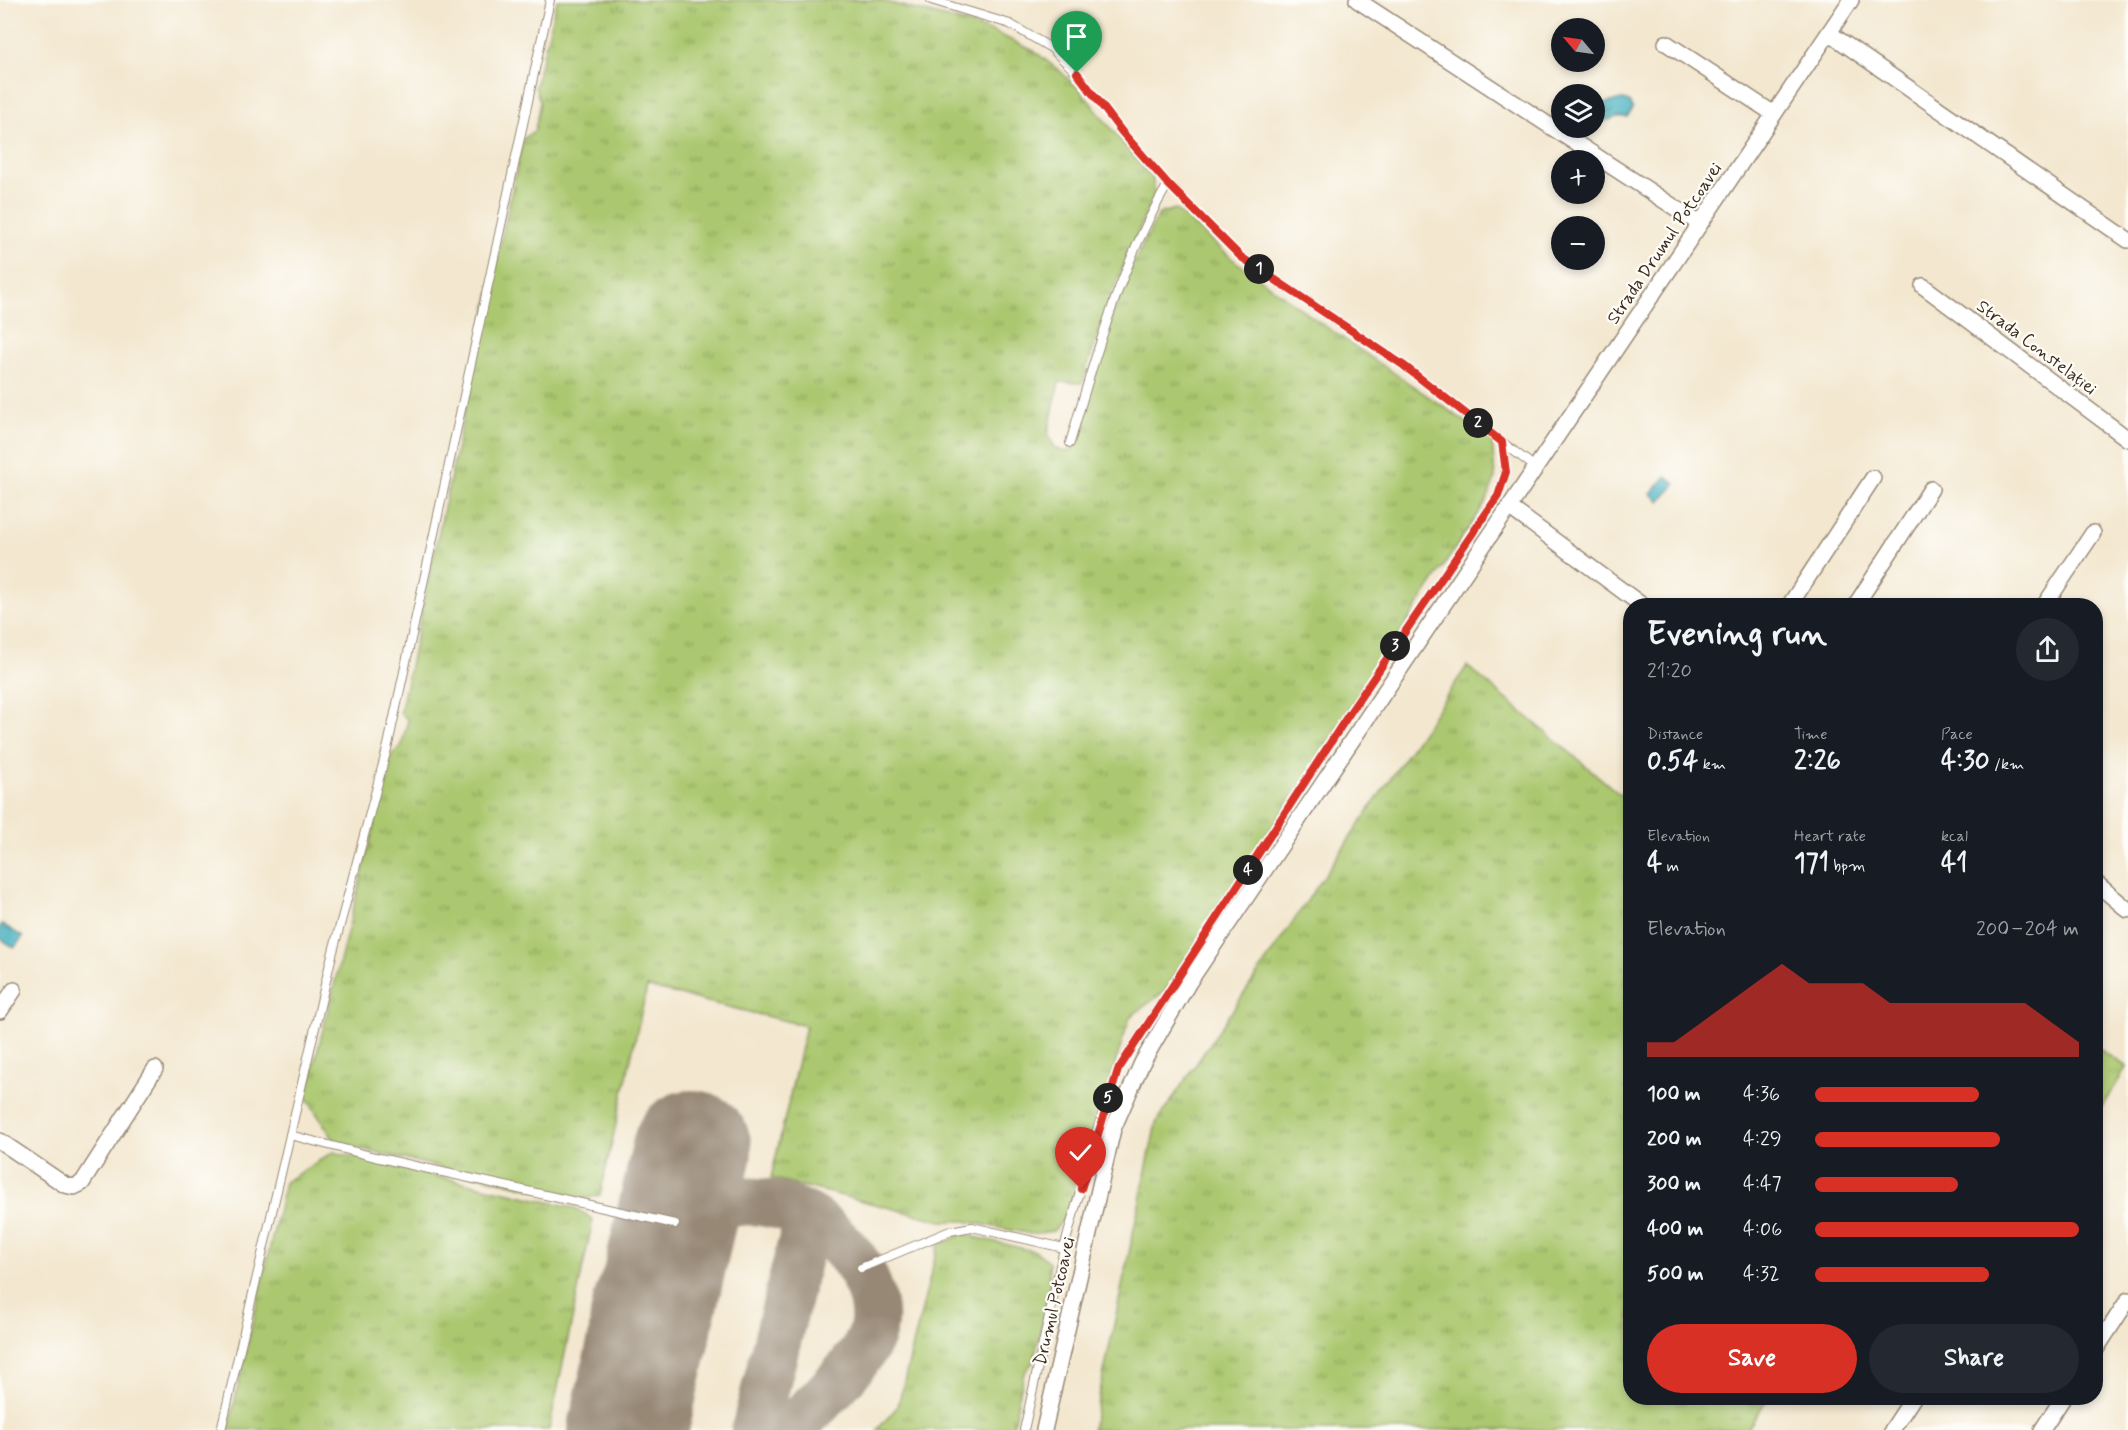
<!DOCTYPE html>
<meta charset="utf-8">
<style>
:root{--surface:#171b24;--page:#242831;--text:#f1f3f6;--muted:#9ea1a6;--accent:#d93025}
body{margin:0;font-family:Mynerve,sans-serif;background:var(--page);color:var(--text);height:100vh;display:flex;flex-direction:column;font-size:22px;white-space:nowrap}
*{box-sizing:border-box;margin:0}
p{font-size:20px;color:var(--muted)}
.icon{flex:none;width:33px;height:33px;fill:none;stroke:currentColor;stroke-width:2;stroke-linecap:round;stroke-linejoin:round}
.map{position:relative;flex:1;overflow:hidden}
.side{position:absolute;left:1623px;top:598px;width:480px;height:807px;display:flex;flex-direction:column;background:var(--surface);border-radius:24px;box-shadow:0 3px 9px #0003}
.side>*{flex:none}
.needle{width:39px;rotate:299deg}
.controls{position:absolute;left:1551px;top:18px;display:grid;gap:12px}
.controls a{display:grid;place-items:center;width:54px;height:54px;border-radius:50%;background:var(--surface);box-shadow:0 3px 9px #0003;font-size:30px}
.pin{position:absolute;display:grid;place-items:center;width:51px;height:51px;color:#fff;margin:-62px -26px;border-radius:50% 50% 50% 0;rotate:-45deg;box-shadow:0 0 6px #0007}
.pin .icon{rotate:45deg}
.km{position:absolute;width:30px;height:30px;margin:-15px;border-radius:50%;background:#222;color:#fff;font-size:16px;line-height:30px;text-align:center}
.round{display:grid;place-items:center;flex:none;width:63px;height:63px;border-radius:32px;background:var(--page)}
.overview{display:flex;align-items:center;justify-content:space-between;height:102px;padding:0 24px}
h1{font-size:33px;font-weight:800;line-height:45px}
.metrics{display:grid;grid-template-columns:repeat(3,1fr);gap:9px;height:102px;padding:6px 24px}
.metrics div{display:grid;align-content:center}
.metrics b{font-size:26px;font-weight:800}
.metrics small{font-size:16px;font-weight:400}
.metrics p{font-size:16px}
.chart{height:168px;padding:12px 24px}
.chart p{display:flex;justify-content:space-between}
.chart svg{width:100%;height:108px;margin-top:6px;fill:var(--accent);opacity:.7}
.cta{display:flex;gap:12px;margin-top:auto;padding:12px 24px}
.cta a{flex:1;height:69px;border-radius:36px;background:var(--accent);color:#fff;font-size:24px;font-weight:800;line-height:69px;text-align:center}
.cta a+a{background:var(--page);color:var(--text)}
ul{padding:0 24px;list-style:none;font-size:20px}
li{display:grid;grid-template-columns:96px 72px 1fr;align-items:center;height:45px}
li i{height:15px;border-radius:8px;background:var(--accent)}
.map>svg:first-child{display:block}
</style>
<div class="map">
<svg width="2128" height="1430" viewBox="0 0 2128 1430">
<defs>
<pattern id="grass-tufts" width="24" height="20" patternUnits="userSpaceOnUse" patternTransform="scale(1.5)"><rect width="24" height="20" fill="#abc86f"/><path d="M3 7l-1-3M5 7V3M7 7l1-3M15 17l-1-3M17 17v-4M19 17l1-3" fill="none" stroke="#8ca35b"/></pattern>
<pattern id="water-ripples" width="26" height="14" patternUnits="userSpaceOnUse" patternTransform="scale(1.5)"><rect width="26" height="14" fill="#42b0bf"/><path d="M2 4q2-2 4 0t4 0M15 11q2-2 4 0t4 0" fill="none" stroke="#388f9b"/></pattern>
</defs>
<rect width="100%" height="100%" fill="#fdfcf7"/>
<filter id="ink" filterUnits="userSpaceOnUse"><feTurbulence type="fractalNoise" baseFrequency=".0167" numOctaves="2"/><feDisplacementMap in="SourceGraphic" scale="12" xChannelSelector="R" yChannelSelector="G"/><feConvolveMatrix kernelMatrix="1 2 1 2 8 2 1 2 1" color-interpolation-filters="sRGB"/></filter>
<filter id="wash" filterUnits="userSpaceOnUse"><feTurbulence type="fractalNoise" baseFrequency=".008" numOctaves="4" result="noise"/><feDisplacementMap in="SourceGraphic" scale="24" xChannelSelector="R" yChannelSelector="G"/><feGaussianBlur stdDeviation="1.35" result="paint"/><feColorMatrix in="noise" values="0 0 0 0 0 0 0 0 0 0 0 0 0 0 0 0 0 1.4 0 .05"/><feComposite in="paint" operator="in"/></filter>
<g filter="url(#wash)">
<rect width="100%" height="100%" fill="#f3e7cf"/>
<g fill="url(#grass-tufts)" stroke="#737946" stroke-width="1.5">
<path d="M557 0H878L956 20 994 32 1034 51 1061 72 1080 90 1153 180 1154 195 1110 297 1082 383 1059 382 1048 433 1055 448 1065 452 1073 449C1084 423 1086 395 1095 368 1111 316 1132 262 1159 214L1175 209 1231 258 1322 324 1492 440 1495 478 1487 500 1165 991 1130 1017 1067 1216 1053 1231 1031 1234 965 1221H942L771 1178 806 1026 647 987 600 1195 580 1200 336 1143 306 1097 392 754 401 747 408 720 400 713 523 139 535 130 540 102 535 87Z"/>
<path d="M1467 666 1630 803V965L1624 984 1630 988V1398H1768L1747 1430H1092L1156 1123Z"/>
<path d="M2096 1047 2127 1067 2096 1116Z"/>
<path d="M333 1152 575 1208 593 1219 549 1430H228L285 1182Z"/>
<path d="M963 1234 1037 1252 1049 1262 1050 1284 1034 1361 1024 1373 1012 1430H877L898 1406 938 1245Z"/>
</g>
<g fill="url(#water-ripples)" stroke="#3e6d6e" stroke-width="1.5">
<path d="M1621 99 1629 102 1633 109 1627 117H1617L1605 121 1598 116V110L1603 104Z"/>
<path d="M1666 476 1676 484 1660 501 1651 494Z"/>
<path d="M2 924 23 937 14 948 0 938V927Z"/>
</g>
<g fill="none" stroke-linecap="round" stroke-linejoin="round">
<g stroke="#978876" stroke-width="48">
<path d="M633 1409C621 1382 611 1355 613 1325 620 1231 724 1172 808 1217 823 1225 834 1238 846 1250 863 1267 879 1304 873 1329 866 1360 814 1406 790 1430"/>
<path d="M755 1430 808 1217"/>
</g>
<path stroke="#978876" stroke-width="120" d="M628 1430 692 1150"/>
</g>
</g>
<g filter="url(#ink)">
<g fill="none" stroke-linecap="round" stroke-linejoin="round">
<g stroke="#978876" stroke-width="10">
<g id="service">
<path d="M931 0 1010 24 1051 48 1077 73 1122 132 1168 184C1121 264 1096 353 1070 443"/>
<path d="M1502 442 1535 467"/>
<path d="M290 1135 331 959 388 745 550 0"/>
<path d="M861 1268 950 1231 972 1227 1064 1248"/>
<path d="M221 1430 290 1135 375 1157 675 1224"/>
<path d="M1024 1430 1064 1248 1097 1131 1118 1069 1351 711 1498 496 1506 472 1502 442 1403 365 1241 257 1168 184"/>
</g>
</g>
<g stroke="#978876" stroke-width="18">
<g id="minor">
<path d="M1357 0 1700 224"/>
<path d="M1829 33 2128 240"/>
<path d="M1666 43 1774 114"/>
<path d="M1923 286 2128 439"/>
<path d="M1509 507 1643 606"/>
<path d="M1789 606 1873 478"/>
<path d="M1855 606 1931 489"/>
<path d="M2044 606 2093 533"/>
<path d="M2096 883 2128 910"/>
<path d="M0 1011 14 990"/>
<path d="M0 1141 65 1185 74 1187 82 1183 155 1069"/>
<path d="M2096 1349 2128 1300"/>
<path d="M1044 1430 1113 1129 1142 1063 1189 982 1851 0"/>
<path d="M1892 1430 1913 1398"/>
<path d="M2042 1430 2063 1398"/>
</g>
</g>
<use href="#service" stroke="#fff" stroke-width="8"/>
<use href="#minor" stroke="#fff" stroke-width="15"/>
</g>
</g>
<g fill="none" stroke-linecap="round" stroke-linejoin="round" filter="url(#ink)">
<g stroke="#fff" stroke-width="12">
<path id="route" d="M1077 73 1122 132 1168 184 1241 257 1403 365 1502 442 1506 472 1498 496 1351 711 1118 1070 1081 1189"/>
</g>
<use href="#route" stroke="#d93025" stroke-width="8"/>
</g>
<g text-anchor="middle" stroke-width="4.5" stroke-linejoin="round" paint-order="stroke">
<g font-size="18" fill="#3b2a1e" stroke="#fdfcf7">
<text transform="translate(1664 243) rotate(-56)" y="6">Strada Drumul Potcoavei</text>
<text transform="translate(2037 347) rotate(37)" y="6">Strada Constelației</text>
<text transform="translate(1054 1301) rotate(-77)" y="6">Drumul Potcoavei</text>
</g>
</g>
</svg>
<div class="controls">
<a><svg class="needle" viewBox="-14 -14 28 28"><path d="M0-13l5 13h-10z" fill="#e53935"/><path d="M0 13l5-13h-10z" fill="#9ea1a6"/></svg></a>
<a><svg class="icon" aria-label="layers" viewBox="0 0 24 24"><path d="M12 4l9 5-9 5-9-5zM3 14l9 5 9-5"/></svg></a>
<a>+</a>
<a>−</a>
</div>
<div class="pin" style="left:1077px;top:73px;background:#1e9e55"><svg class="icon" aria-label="arrive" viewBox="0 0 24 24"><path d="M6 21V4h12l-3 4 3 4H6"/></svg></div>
<div class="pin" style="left:1081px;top:1189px;background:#d93025"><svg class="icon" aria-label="check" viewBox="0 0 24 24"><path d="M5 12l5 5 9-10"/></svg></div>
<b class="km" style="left:1259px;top:269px">1</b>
<b class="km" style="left:1478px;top:423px">2</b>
<b class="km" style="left:1395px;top:646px">3</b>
<b class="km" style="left:1248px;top:870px">4</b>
<b class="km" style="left:1108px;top:1098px">5</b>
<section class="side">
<div class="overview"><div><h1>Evening run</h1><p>21:20</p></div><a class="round"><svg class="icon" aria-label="share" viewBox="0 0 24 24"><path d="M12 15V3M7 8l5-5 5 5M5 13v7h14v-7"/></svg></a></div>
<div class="metrics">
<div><p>Distance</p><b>0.54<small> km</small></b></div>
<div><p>Time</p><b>2:26</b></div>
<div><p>Pace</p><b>4:30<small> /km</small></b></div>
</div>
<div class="metrics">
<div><p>Elevation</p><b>4<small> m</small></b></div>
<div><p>Heart rate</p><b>171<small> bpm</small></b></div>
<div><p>kcal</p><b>41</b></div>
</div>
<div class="chart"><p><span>Elevation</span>200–204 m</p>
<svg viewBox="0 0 160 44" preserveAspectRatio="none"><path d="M0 44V38L10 38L20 30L30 22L40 14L50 6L60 14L70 14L80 14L90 22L100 22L110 22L120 22L130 22L140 22L150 30L160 38V44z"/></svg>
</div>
<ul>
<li><b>100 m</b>4:36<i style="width:62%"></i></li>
<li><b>200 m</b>4:29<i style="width:70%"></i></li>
<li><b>300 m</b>4:47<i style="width:54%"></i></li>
<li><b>400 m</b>4:06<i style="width:100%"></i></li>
<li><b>500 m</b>4:32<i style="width:66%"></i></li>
</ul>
<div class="cta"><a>Save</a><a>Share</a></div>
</section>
</div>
